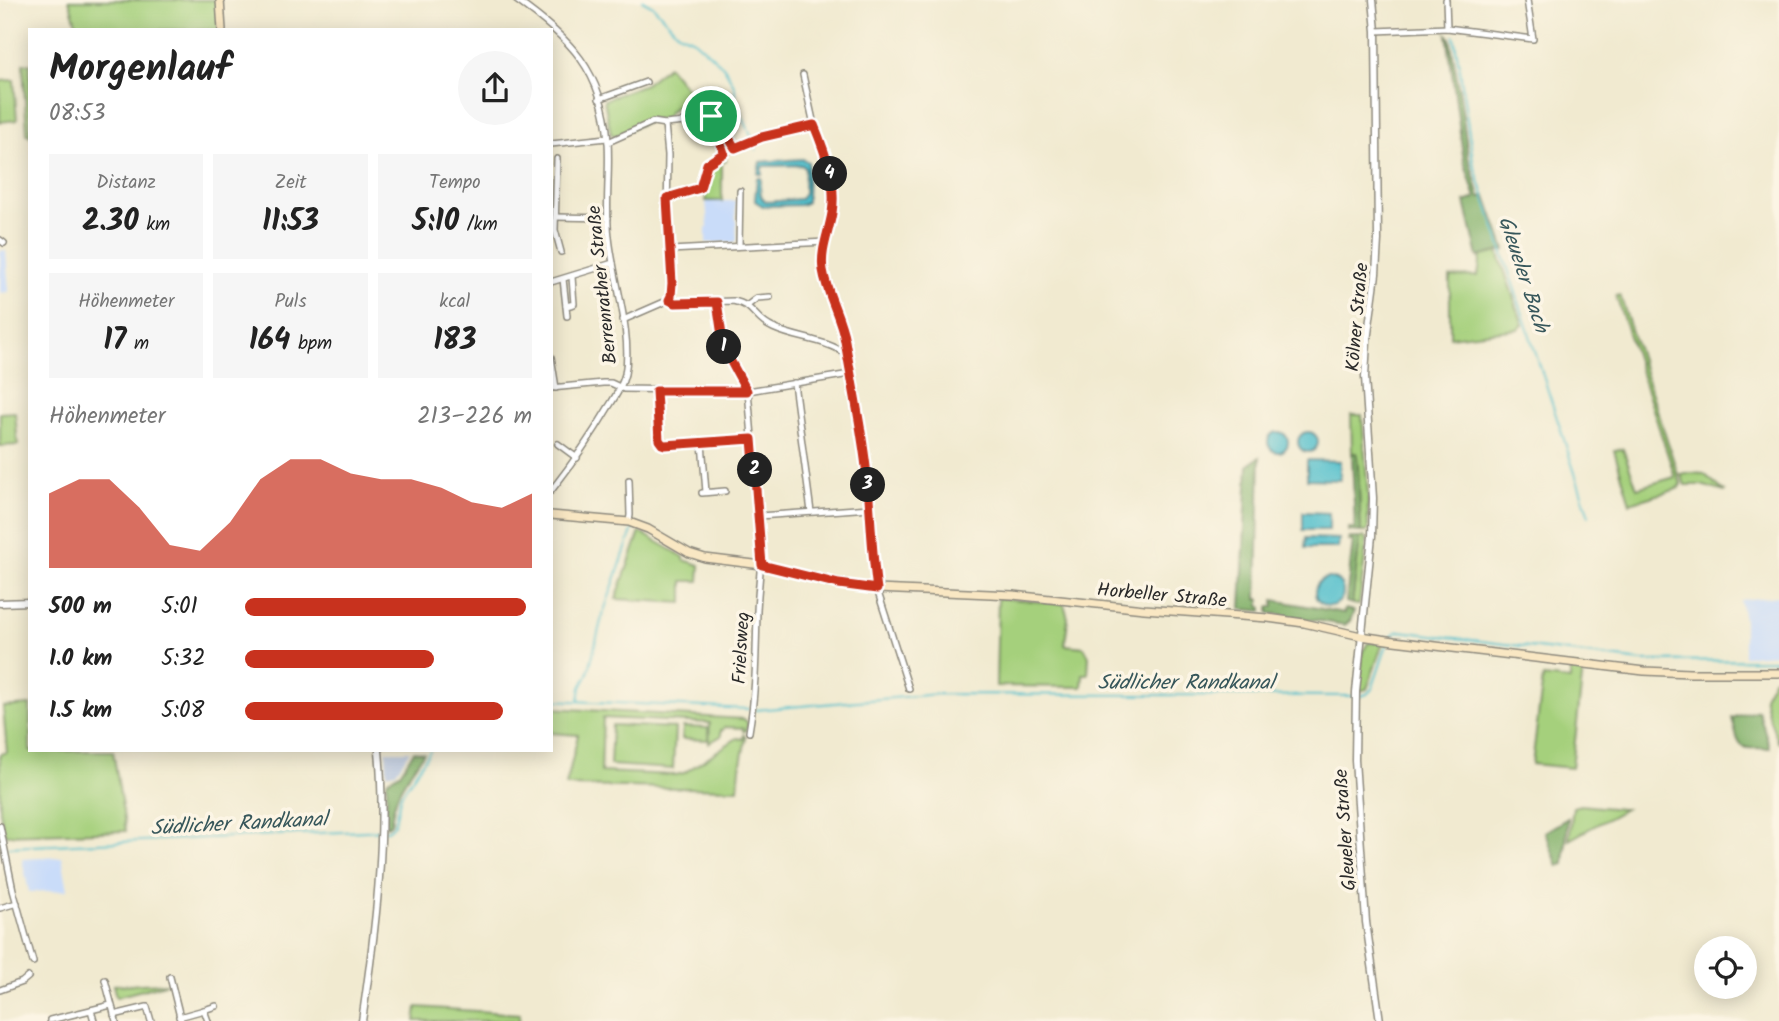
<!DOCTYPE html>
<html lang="de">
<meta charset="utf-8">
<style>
:root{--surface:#fff;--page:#f6f6f6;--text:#222;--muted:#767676;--accent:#c8321e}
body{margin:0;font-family:Kalam,sans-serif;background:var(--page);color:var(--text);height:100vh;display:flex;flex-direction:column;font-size:26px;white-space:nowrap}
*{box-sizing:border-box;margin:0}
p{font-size:23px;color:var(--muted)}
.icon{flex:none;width:38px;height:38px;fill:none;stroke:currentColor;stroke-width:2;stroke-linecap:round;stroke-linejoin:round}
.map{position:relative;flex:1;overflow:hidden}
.panel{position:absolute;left:28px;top:28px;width:525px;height:724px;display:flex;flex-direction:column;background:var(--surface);border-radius:0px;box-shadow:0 4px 18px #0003}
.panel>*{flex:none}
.buttons{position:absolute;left:1694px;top:936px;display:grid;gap:14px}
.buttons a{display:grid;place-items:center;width:63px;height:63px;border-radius:50%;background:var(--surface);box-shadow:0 4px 18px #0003;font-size:35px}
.pin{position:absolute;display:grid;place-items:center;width:60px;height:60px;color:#fff;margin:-30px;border:4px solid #fff;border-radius:50%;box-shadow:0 2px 7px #0007}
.km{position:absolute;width:35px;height:35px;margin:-18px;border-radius:50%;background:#222;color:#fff;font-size:19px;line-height:35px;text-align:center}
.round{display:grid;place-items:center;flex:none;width:74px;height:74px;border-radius:37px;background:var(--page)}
.headline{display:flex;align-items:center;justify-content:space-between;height:119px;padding:0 21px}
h1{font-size:38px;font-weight:700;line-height:52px}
.stats{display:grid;grid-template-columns:repeat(3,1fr);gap:10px;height:119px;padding:7px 21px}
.stats div{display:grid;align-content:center;border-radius:0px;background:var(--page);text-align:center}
.stats b{font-size:30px;font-weight:700}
.stats small{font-size:19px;font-weight:400}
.stats p{font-size:19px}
.chart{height:196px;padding:14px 21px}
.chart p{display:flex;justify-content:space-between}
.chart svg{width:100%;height:126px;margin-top:7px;fill:var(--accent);opacity:.7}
ul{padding:0 21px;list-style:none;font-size:23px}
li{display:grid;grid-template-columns:112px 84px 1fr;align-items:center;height:52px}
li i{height:18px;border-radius:9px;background:var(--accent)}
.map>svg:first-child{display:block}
</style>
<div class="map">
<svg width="1779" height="1021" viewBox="0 0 1779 1021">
<rect width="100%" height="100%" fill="#fcf5e5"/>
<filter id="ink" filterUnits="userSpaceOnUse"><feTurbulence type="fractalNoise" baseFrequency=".0143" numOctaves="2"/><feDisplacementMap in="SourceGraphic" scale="14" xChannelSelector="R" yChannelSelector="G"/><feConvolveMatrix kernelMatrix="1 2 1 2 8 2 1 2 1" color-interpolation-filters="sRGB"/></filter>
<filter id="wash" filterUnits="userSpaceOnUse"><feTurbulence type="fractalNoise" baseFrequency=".00686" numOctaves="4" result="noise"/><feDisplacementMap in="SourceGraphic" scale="28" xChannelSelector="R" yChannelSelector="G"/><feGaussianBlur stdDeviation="1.57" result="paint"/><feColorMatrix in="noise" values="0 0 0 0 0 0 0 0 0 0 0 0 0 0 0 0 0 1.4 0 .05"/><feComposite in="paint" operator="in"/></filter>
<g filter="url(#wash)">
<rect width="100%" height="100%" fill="#f1ead0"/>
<g fill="#c9dcf9">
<path d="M706 201H737L735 204 737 240 735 242 706 243V228L708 227Z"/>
<path d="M6 250 9 292 0 293V251Z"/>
<path d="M1779 596V654L1744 656V619L1740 600Z"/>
<path d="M62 857 68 890 29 892 22 859Z"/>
</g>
<path fill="#b6c5de" d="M386 751H410L396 772 387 774Z"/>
<g fill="#a5d07c" stroke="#687e54" stroke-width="2">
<path d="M69 0H218L219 30H78Z"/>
<path d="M23 64H30V136L27 134Z"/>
<path d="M668 66 691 94 670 111 665 119H652L616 136 611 134 604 100 645 84Z"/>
<path d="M14 80 17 120 0 122V81Z"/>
<path d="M724 156 726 160 722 163V201H706C705 180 704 168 724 156Z"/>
<path d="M1498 252 1523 325 1518 329 1450 337V277L1478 276 1481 256Z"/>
<path d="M1620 295 1681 484 1679 488 1674 490 1630 503 1614 450 1623 449 1637 488 1675 477 1616 296Z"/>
<path d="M15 412 18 445 0 446V413Z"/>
<path d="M1351 415H1362L1368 495V530L1366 532H1361L1358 464 1356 453H1352Z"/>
<path d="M1691 473 1704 474 1725 492 1701 485H1685L1681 475Z"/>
<path d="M640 532 684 557V560L700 565 699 581H683V603L616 599Z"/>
<path d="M1364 537 1367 539 1359 605 1352 604 1360 538Z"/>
<path d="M998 598 1064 604 1068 618 1065 645 1084 647 1089 656 1088 674H1083L1082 687 996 686Z"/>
<path d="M1368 643H1383L1367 689 1359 691 1363 651Z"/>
<path d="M1571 667 1583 669 1572 768 1532 764 1543 677 1570 680Z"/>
<path d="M1774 678H1779V744L1768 715 1764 697Z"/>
<path d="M30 705V751H113L126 831 5 835 0 811V754L7 752 3 707Z"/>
<path d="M551 708 744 719 748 723 746 731H743V728L724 727 723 730H721V736L709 743 710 723 603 718 601 772 676 775 684 773 737 738 743 739 744 735 746 738 740 768 738 789 566 786 578 735 551 733Z"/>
<path d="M612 725 675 728 673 769 610 765Z"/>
<path d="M683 727 708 728V740L682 739Z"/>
<path d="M1580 805 1621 809H1625L1569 840 1573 807Z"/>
<path d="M166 983 165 984 116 997 113 985Z"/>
<path d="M417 1007 520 1014 519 1021H415Z"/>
</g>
<g fill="#84b26c" stroke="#586e4c" stroke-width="2">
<path d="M1447 34 1450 38 1460 96 1468 156 1480 197 1486 196 1505 250 1478 257 1465 202 1476 198 1464 161 1462 148Z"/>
<path d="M1352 453H1356L1357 456 1361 532 1349 531V528H1355Z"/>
<path d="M1260 457 1257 599H1260V606L1262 607V611L1241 609 1248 465Z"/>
<path d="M1349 538H1360L1352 604 1346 602 1353 541H1349Z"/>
<path d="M1274 600 1344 613 1345 609 1354 611 1350 621 1345 625 1269 613V607H1274Z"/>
<path d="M1758 710 1770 748C1737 749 1740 750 1732 718Z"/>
<path d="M414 751 424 753C406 779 395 790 391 823L389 825 386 826 387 780 400 773Z"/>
<path d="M1568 818 1564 864 1558 866 1545 832Z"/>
</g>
<g fill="#52bfcc" stroke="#3e757c" stroke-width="2">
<path d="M803 159 808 162 807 202 801 205 763 206 755 201 757 178H761C761 187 757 199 768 202L800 199 804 194 805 168 802 165 764 166 762 167V174H758L760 162Z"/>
<circle cx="1308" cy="442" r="10"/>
<circle cx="1278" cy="442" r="10"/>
<path d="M1307 460 1340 461V480L1307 479Z"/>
<path d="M1303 512 1329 513V530H1303Z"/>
<path d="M1306 538 1339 539 1338 548H1305Z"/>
<circle cx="1329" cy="592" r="14"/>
</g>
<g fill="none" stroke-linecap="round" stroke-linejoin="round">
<g stroke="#52bfcc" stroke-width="2">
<path d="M642 0 653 6 678 33 694 40 724 67 735 87V101L752 137"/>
<path d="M1454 36 1461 77 1473 162 1589 516"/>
<path d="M756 142V150"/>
<path d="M1390 637 1396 632 1400 631 1642 661 1779 660"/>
<path d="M1360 696 1367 694 1372 689 1388 642"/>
<path d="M551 700 749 709"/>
<path d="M579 700 581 687 588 674 602 617 633 528"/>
<path d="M755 710 938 694 1354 696"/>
<path d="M8 847 388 830 394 825 401 795 430 751"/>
</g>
</g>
</g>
<g filter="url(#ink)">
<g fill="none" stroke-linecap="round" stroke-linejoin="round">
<g stroke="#8e8a7e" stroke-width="8">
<g id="minor">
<path d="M516 0C570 38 603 71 608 141 610 173 605 205 609 237 613 278 633 334 625 374 622 387 615 397 608 408 591 437 572 464 551 491"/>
<path d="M1446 0 1447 28"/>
<path d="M1376 31 1447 28 1533 39 1527 0"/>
<path d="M803 75 814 125 827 161 832 184V211L823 257V269L827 287 845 339 866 465 876 586 909 689"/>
<path d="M599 99 646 82"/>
<path d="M710 107 735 148"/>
<path d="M708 108 724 153"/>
<path d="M665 124 685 122 727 96"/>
<path d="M608 142 653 122 665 124 668 155 667 217 672 283 671 296 669 300"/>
<path d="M551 144 607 138"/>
<path d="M557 159 555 230 561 252"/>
<path d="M667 198 700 188 707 164C737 140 777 135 814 125"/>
<path d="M555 217 608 218"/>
<path d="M0 240 4 243"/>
<path d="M739 246 740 191"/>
<path d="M670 250 826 242"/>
<path d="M563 279 567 316"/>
<path d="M551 282 613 263"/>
<path d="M669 300 675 303 733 301C755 305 754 320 773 328 797 339 825 339 846 354"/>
<path d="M717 302 724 349 748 391 761 540C762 564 758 587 757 611 756 652 756 692 749 732"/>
<path d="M748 305 757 298 770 297"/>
<path d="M566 306 574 304 572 277"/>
<path d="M623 320 669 300"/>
<path d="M551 357 556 388"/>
<path d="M794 383 811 512"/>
<path d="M551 388 603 383H611L624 389 748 391 850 374"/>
<path d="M656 391 659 440 662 444 665 445 752 439"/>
<path d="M702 443 706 492"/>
<path d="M558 444 577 458"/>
<path d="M629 480 630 515 629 522"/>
<path d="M702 493 725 491"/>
<path d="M759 516 870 508"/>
<path d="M0 826 13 890 33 962"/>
<path d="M0 908 17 903"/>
<path d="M170 977 181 1021"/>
<path d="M105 980 116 1021"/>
<path d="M0 990 22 982 28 977"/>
<path d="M91 1010 94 1021"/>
<path d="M204 1010 216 1006"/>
<path d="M114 1015 147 1007 151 1021"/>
<path d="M179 1017 204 1010 208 1021"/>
<path d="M50 1020 111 1005"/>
</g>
</g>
<g stroke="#8e8a7e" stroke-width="9">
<g id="tertiary">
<path d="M1373 0 1376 31 1378 240 1376 274 1367 341 1365 377 1373 498 1372 536 1356 692 1355 760 1366 922 1380 1021"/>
<path d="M0 603 30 602"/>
<path d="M362 1021C375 934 387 839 379 751"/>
</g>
</g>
<g stroke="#8e8a7e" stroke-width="10">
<g id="secondary">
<path d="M220 0 222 30"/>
<path d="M551 515 629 522 648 529 689 553 705 558 762 565 839 584 877 589 1013 595 1144 609 1268 618 1304 623 1361 636 1394 641 1644 671 1690 673H1779"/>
</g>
</g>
<use href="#minor" stroke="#fff" stroke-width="5"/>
<use href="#tertiary" stroke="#fff" stroke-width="6"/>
<use href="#secondary" stroke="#f9e7c3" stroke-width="7"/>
</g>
</g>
<g fill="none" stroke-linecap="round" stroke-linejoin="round" filter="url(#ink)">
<g stroke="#fff" stroke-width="14">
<path id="route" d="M710 107 735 148 762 137 814 125C825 152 837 183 832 213 829 232 820 251 823 270 827 295 841 317 845 341 852 383 861 425 866 467 871 508 871 549 877 589L839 584 762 565 752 439 665 445 662 444 659 440 656 391H747L724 349 717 302 675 303 669 300 671 296 672 283 667 198 700 188 707 164 724 153 708 108Z"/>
</g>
<use href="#route" stroke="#c8321e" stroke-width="9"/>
</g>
<g text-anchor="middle" stroke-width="7" stroke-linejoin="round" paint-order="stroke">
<g font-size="19" fill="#2b2b2b" stroke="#fcf5e5">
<text transform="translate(601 285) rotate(-96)" y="7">Berrenrather Straße</text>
<text transform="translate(1356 317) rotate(-85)" y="7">Kölner Straße</text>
<text transform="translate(1162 594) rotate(5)" y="7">Horbeller Straße</text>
<text transform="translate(740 648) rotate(-87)" y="7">Frielsweg</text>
<text transform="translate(1344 830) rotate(-94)" y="7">Gleueler Straße</text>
</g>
<g font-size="21" font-style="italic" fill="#37575b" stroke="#fcf5e5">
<text transform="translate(1524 274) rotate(72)" y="7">Gleueler Bach</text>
<text x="1186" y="689">Südlicher Randkanal</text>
<text transform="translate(239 823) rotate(-3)" y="7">Südlicher Randkanal</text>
</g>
</g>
</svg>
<div class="buttons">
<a><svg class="icon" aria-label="locate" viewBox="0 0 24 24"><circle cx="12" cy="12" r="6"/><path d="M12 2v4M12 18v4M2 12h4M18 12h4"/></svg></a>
</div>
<div class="pin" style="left:711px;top:116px;background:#1e9e55"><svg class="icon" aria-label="arrive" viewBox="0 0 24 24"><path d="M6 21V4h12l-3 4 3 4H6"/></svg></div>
<b class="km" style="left:724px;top:347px">1</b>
<b class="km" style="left:755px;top:470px">2</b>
<b class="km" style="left:868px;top:485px">3</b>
<b class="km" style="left:830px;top:174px">4</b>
<section class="panel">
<div class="headline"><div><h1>Morgenlauf</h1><p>08:53</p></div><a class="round"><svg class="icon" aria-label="share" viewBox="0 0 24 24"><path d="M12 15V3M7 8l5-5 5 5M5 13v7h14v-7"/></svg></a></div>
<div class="stats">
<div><p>Distanz</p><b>2.30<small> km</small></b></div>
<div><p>Zeit</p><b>11:53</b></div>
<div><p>Tempo</p><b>5:10<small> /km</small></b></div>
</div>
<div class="stats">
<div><p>Höhenmeter</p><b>17<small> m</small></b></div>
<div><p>Puls</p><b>164<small> bpm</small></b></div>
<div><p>kcal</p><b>183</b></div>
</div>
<div class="chart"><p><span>Höhenmeter</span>213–226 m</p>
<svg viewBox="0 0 160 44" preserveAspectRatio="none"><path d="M0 44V18L10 13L20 13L30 23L40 36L50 38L60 28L70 13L80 6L90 6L100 11L110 13L120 13L130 16L140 21L150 23L160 18V44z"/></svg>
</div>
<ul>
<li><b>500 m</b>5:01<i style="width:98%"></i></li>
<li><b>1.0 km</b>5:32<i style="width:66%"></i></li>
<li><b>1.5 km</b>5:08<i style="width:90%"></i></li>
</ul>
</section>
</div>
